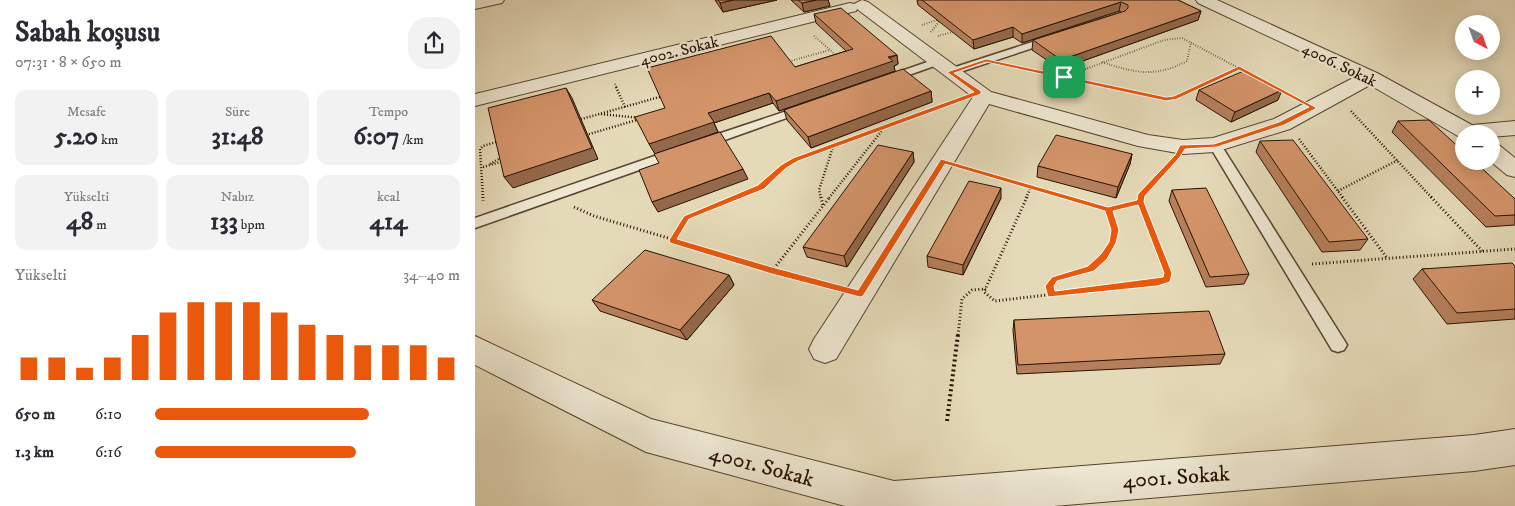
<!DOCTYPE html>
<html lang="tr">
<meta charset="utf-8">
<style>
:root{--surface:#fff;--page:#f2f2f3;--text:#2b2b33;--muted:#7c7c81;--accent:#ea580c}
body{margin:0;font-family:"IM FELL DW Pica",serif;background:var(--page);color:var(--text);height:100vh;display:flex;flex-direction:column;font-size:19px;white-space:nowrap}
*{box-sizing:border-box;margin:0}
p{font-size:16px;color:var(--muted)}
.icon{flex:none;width:28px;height:28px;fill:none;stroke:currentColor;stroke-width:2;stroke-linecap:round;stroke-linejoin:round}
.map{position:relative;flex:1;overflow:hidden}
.drawer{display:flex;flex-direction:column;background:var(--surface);width:475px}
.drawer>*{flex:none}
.needle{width:32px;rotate:139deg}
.buttons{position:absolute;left:980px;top:15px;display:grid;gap:10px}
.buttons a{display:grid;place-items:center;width:45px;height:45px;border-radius:50%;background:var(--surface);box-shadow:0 2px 12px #0003;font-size:25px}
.pin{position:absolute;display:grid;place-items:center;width:42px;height:42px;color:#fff;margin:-21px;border-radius:10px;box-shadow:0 2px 8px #0006}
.round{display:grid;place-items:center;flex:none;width:52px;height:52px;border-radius:20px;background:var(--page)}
.head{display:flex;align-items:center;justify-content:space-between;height:85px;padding:0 15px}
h1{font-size:28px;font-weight:700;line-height:38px}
.stats{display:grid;grid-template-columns:repeat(3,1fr);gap:8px;height:85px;padding:5px 15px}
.stats div{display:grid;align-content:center;border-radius:12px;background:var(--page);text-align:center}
.stats b{font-size:25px;font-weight:700}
.stats small{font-size:14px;font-weight:400}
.stats p{font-size:14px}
.chart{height:140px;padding:10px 15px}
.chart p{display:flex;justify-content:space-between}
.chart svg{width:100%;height:90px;margin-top:5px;stroke:var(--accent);stroke-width:6}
ul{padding:0 15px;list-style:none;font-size:16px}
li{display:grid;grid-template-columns:80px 60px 1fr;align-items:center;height:38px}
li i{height:12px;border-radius:6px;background:var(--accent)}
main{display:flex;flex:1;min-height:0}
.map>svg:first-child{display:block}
</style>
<main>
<section class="drawer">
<div class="head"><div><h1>Sabah koşusu</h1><p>07:31 · 8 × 650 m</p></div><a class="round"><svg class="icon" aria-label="share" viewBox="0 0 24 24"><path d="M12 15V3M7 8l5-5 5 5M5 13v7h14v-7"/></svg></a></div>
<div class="stats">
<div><p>Mesafe</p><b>5.20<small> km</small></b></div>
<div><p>Süre</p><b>31:48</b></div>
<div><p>Tempo</p><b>6:07<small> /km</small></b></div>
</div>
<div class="stats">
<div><p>Yükselti</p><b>48<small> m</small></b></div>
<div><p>Nabız</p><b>133<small> bpm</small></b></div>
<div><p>kcal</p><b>414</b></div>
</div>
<div class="chart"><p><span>Yükselti</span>34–40 m</p>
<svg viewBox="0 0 160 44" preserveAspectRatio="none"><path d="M5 44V33M15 44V33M25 44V38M35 44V33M45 44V22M55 44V11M65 44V6M75 44V6M85 44V6M95 44V11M105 44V17M115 44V22M125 44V27M135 44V27M145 44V27M155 44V33"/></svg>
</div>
<ul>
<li><b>650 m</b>6:10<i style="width:70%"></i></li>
<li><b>1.3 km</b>6:16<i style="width:66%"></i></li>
</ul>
</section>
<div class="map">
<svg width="1040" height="506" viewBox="0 0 1040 506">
<rect width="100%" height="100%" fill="#e5dab8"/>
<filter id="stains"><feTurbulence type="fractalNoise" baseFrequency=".004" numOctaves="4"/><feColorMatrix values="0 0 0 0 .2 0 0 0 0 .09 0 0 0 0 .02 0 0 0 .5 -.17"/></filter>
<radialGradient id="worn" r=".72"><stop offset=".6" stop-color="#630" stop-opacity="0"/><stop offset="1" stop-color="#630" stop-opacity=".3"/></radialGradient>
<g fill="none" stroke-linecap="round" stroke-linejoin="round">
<g stroke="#56442f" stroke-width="3">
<g id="service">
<path d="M576 36 581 39 579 41 479 74H471L470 72 471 70Z"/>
<path d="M461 59 466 62 465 64 417 81 413 82 408 79 409 77Z"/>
<path d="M330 105 334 106 336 108 334 110 233 146H225L223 143 225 140Z"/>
<path d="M740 141 746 145 869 340 872 345 869 350 863 352 857 350 734 145Z"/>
<path d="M200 149 204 150 206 153 204 156 0 228V218Z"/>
</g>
</g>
<g stroke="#56442f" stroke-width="2">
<g id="minor">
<path d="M0 0H29L27 3 0 9Z"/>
<path d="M387 0 393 2 516 92 673 135 708 140 738 138 799 119 880 77 723 3 721 0H742L902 73 997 125 1040 121V135L1016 137V134H989L988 139 895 85 815 129 740 152 708 154 663 146 514 104 361 359 350 363 339 359 334 349 339 339 498 97 382 9 381 11 0 106V94L375 3 379 4Z"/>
<path d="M1016 143 1024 145 1040 158V177L1032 175 1015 161Z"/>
<path d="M0 336 176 419 419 481 999 435 1040 429V465L999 471 579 506H370L171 452 0 365Z"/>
</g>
</g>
<g stroke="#271201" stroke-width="2" stroke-dasharray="0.5 2" stroke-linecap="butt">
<path d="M447 25 465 19"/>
<path d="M456 32 466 19"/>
<path d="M339 36 362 56"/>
<path d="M463 36 481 31"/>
<path d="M312 62 355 50"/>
<path d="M627 62C660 73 680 78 712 61L716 42"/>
<path d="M543 67 642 88"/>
<path d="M589 77 689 40 707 38 773 73"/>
<path d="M140 84 142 88"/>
<path d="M721 88 764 68"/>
</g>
<g stroke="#271201" stroke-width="2.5" stroke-dasharray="1 2" stroke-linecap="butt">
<path d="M141 87 150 107"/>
<path d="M636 87 691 99 700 98 723 87"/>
<path d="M805 90 817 96"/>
<path d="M876 111 957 198"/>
<path d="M126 114 165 118"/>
<path d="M103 120 188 96"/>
<path d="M111 135 165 119"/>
<path d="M824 139 868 198"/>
<path d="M15 164 27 157"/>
<path d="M8 167 29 161"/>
<path d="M490 168 592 198"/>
<path d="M863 191 923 160"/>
<path d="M8 198 5 149 8 146 24 141"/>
<path d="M260 198 286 187 308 167 320 160 479 101"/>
<path d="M346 198 344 190 358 147"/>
<path d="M354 198 409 128"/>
<path d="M551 198 556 187"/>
<path d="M666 198V195L695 164"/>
</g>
<g stroke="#271201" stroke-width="3" stroke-dasharray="1 2.5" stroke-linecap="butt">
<path d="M8 197V201"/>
<path d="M346 197 348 206"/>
<path d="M552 197 509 292 520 301 683 282 692 279 693 273 666 202"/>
<path d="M588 197 633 210 666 202V197"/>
<path d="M867 197 912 258"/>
<path d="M956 197 1008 252"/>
<path d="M99 207 119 216 358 287"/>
<path d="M197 240 212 218 263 197"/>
<path d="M837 264 1040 249"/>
<path d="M297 271 355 197"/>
<path d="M576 295 575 286C585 274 600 274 613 269 638 260 642 232 633 210"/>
<path d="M483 335 487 299 497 290 511 289"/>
</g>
<path stroke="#271201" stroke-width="4" stroke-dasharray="2 3" stroke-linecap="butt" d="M472 421 483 334"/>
<use href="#service" fill="#eee7d1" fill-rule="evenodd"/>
<use href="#minor" fill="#eee7d1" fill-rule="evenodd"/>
</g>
<g fill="#b67f5b" stroke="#271201">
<path d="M240 0H302L248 12Z"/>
<path d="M316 0H353L355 6 329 12Z"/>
<path d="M442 0H703L726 11 723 20 585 69 557 50 558 40 646 12 644 11 547 43 538 37 499 49 443 5Z"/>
<path d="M339 14 422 55 423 64 419 66 420 71 304 111 298 103 239 123 243 132 190 108 371 51 341 23Z"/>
<path d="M724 90 803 100 756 122 721 100Z"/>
<path d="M456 91 457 102 336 148 312 120 309 110Z"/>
<path d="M923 121 1040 199V225L1011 227 917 132Z"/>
<path d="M785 141 893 239 885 250 847 252 781 152Z"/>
<path d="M438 152 439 162 372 267 332 257 328 247Z"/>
<path d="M657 154 655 164 641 198 562 177 563 166Z"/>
<path d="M697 190 774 274 769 284 731 287 694 201Z"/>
<path d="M526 198 488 275 453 267 452 256Z"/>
<path d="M1040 266V319L972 324 938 279 947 269Z"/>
<path d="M254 275 259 285 212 340 125 311 117 300Z"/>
<path d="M539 320 750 354 745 364 542 374 538 330Z"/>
</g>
<g fill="#94684a" stroke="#271201">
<path d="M258 0H302L248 12 245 3Z"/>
<path d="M341 0H353L355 6 329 12 327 3Z"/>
<path d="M646 2 644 11 547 43V34Z"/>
<path d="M726 11 723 20 585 69 586 60Z"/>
<path d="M538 27V37L499 49 498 40Z"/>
<path d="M422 55 423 64 419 66 420 71 304 111 301 101Z"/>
<path d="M91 88 97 98 123 159 38 188 29 177Z"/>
<path d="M807 90 803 100 756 122 760 112Z"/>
<path d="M456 91 457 102 336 148 333 137Z"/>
<path d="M294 93 298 103 239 123 243 132 180 154 174 144 233 113Z"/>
<path d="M438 152 439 162 372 267 369 256Z"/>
<path d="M657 154 655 164 641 198 643 187Z"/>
<path d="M268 169 273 179 183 212 177 202Z"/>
<path d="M526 188V198L488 275V265Z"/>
<path d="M254 275 259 285 212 340 205 330Z"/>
</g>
<g fill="#d4946a" stroke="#271201">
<path d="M243 0H258L245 3Z"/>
<path d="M323 0H341L327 3Z"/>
<path d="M447 0H703L726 11 586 60 558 40 650 11 653 8V5L646 2 547 34 538 27 498 40Z"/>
<path d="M366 8 422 55 413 57 418 61 301 101 294 93 233 113 239 122 174 144 160 117 190 108 172 68 296 36 320 67 378 49 339 14Z"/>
<path d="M428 69 456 91 333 137 309 110Z"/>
<path d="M771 70 807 90 760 112 724 90Z"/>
<path d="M91 88 117 148 29 177 13 108Z"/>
<path d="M954 120 989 152V161H999L1040 199V215L1020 216 923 121Z"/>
<path d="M245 132 268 169 177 202 164 170 184 163 179 154Z"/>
<path d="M581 135 657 154 643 187 563 166Z"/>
<path d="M818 140 893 239 854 242 785 141Z"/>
<path d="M403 145 438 152 369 256 328 247Z"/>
<path d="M494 181 526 188 488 265 452 256Z"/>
<path d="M731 188 774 274 735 277 697 190Z"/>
<path d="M170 250 254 275 205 330 117 300Z"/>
<path d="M1037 263 1040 266V309L982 313 947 269Z"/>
<path d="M734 311 750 354 543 365 539 320Z"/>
</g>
<path fill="#ea580c" stroke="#fff" fill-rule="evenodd" d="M511 59 691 97 699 96 764 66 842 108 809 125 742 147 710 149 705 157 670 196 669 202 697 273 695 282 682 286 573 297 570 286 577 277 613 266 626 254 634 242 636 230 630 211 470 164 388 296 385 297 297 274 195 243 194 240 209 216 283 185 306 165 318 158 499 92 472 72ZM511 62 691 101 702 99 764 70 834 107 804 122 739 144 705 145 700 155 663 194 662 200 633 207 466 159 383 290 297 267 202 239 214 219 289 189 311 168 323 161 506 94V91L479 73ZM663 205 689 273 688 277 580 291 579 286 582 281 619 271 632 259 641 243 644 230 638 211Z"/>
<g text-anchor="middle" stroke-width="4.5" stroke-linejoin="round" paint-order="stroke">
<g font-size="16" fill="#271201" stroke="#eee7d1">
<text transform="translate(204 50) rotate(-14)" y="6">4002. Sokak</text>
<text transform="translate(865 64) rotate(26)" y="6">4006. Sokak</text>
</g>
<g font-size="22" fill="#271201" stroke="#eee7d1">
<text transform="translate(287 465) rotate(15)" y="8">4001. Sokak</text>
<text transform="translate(701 476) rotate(-4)" y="8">4001. Sokak</text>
</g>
</g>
<rect width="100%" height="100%" filter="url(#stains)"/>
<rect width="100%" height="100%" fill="url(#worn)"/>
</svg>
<div class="buttons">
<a><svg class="needle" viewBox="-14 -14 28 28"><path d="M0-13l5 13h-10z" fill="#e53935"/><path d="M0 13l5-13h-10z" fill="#7c7c81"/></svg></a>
<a>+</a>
<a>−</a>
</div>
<div class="pin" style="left:589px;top:77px;background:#1e9e55"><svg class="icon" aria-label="arrive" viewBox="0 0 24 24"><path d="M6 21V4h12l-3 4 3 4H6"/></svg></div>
</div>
</main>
